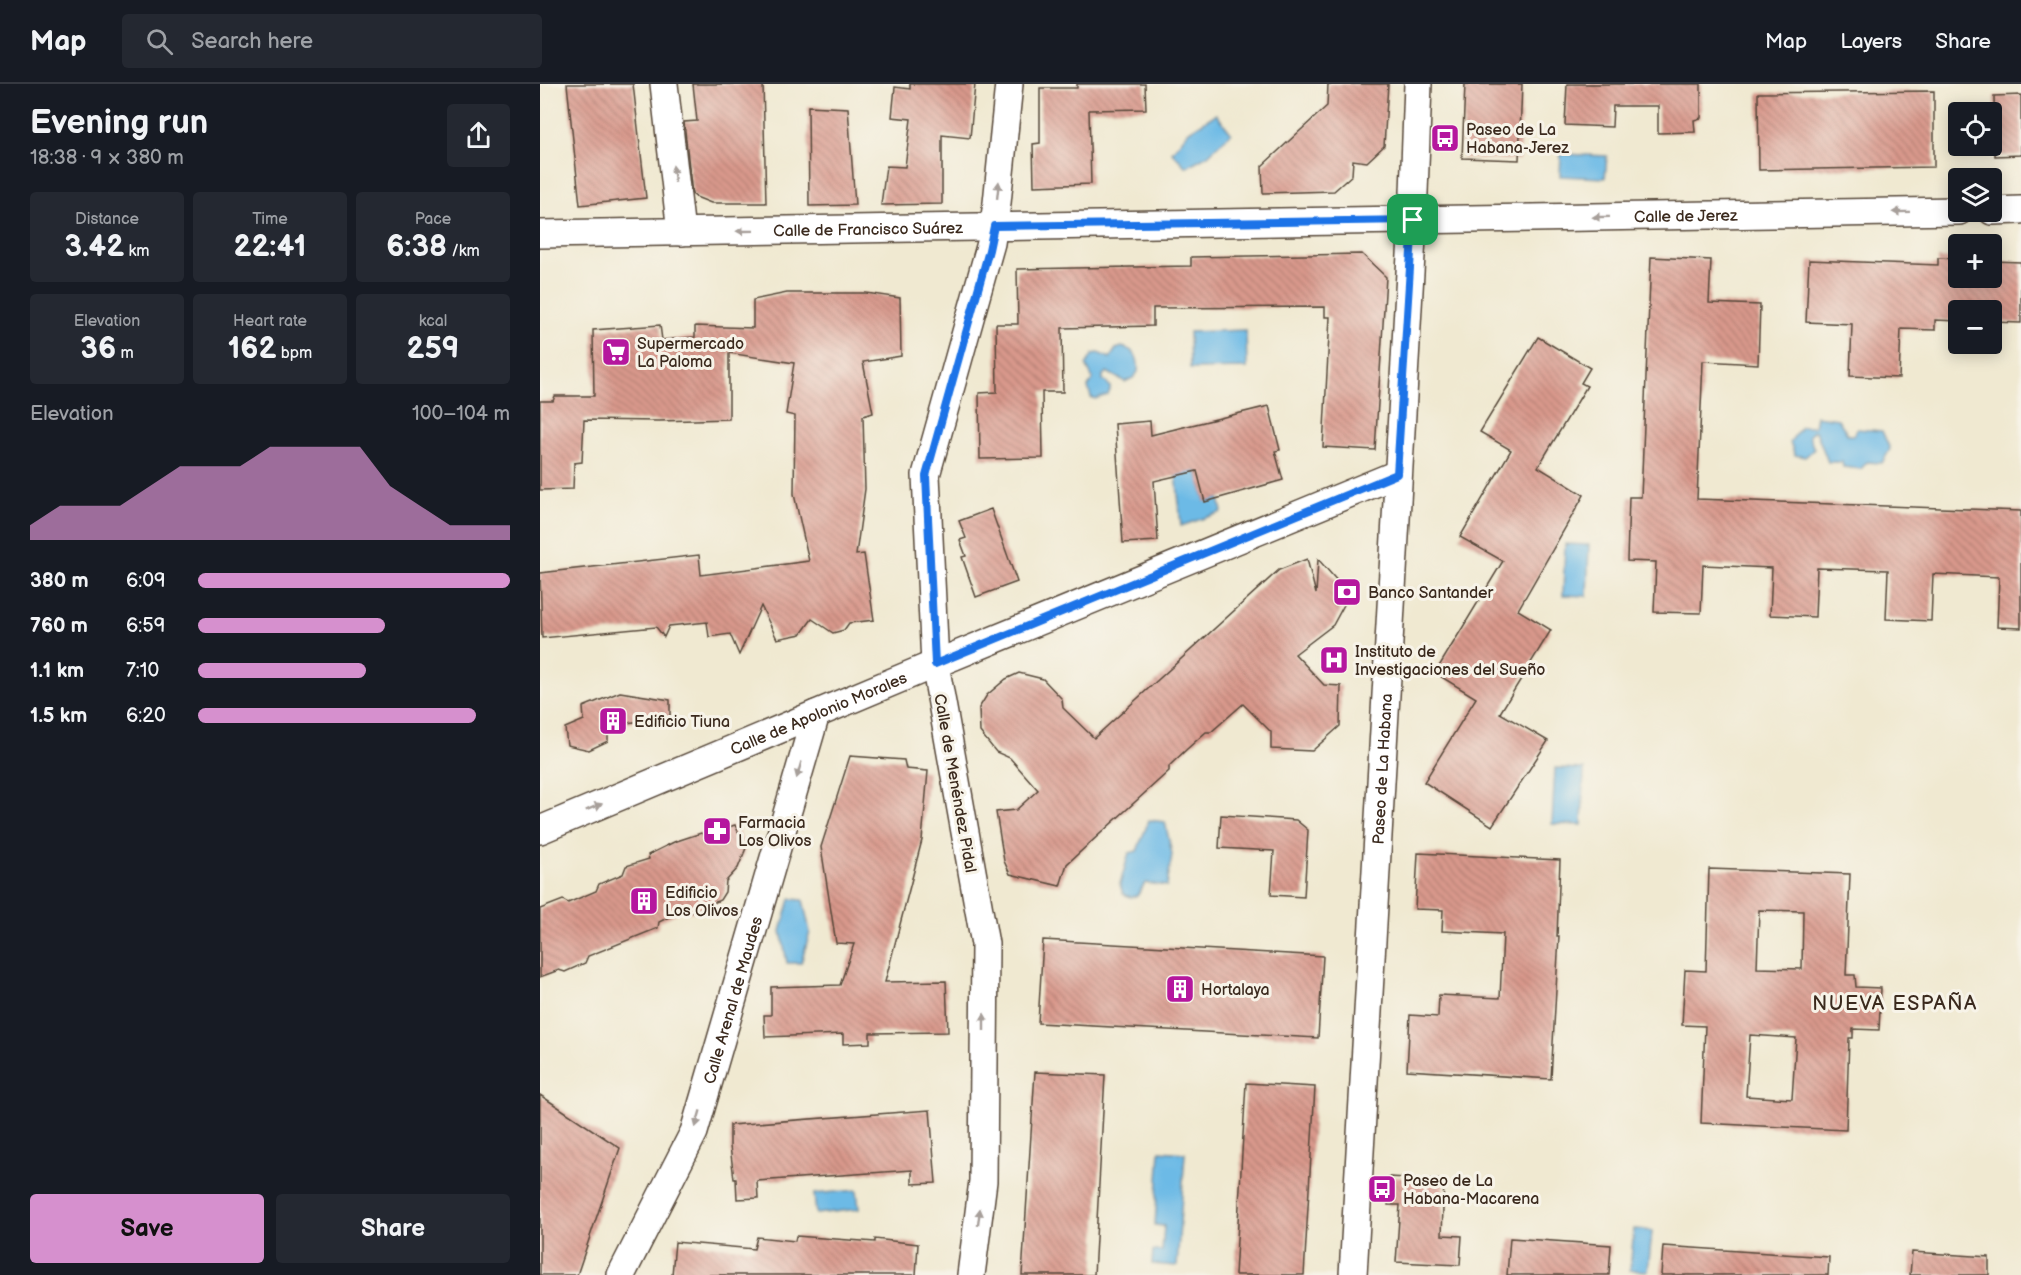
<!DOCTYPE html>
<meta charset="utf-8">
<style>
:root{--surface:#171b24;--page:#242831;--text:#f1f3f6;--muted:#9ea1a6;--line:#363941;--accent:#d690ce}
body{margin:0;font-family:"Balsamiq Sans",sans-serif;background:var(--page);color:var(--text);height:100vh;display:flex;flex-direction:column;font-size:22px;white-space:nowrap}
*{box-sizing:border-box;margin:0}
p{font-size:20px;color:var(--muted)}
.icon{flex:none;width:33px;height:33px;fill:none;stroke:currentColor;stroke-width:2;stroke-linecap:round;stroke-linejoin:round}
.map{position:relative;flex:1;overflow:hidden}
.drawer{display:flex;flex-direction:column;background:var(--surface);width:540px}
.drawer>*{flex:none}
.controls{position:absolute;left:1408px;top:18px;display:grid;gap:12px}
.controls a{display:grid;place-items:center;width:54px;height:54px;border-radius:6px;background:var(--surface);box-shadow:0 3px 15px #0003;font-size:30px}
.pin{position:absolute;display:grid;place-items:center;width:51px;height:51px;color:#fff;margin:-26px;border-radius:12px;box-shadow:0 3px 9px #0006}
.round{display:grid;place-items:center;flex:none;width:63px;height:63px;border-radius:6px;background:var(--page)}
.headline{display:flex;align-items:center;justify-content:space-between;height:102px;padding:0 30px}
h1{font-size:33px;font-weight:700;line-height:45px}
.metrics{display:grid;grid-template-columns:repeat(3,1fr);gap:9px;height:102px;padding:6px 30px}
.metrics div{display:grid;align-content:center;border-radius:6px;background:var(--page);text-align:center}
.metrics b{font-size:30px;font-weight:700}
.metrics small{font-size:16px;font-weight:400}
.metrics p{font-size:16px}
.chart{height:168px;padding:12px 30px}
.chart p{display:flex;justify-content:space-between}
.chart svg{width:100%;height:108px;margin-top:6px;fill:var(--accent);opacity:.7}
.action{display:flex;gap:12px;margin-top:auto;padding:12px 30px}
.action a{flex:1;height:69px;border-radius:6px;background:var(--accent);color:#111;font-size:24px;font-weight:700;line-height:69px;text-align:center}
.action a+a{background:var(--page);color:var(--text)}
ul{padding:0 30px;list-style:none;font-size:20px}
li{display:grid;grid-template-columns:96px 72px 1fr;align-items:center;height:45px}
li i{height:15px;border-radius:8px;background:var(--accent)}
header{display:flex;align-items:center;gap:36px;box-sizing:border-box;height:84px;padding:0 30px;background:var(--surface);border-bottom:2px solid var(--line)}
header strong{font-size:28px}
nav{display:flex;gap:33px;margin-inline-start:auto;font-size:21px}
.search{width:420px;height:54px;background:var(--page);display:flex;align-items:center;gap:15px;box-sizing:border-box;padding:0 21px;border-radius:6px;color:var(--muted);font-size:22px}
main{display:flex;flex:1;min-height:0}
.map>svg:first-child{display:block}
</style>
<header>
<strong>Map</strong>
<div class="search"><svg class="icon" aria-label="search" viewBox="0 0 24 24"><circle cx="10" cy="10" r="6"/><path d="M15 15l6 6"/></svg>Search here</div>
<nav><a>Map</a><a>Layers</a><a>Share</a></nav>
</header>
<main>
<section class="drawer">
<div class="headline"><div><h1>Evening run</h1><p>18:38 · 9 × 380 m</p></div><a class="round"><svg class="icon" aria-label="share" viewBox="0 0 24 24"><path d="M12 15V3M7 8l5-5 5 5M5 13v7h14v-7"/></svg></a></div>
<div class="metrics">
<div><p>Distance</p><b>3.42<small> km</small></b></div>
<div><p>Time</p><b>22:41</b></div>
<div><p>Pace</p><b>6:38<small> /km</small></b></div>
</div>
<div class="metrics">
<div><p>Elevation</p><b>36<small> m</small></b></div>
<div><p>Heart rate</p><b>162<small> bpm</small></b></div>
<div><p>kcal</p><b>259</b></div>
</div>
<div class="chart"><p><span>Elevation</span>100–104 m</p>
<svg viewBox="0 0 160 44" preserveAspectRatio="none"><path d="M0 44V38L10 30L20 30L30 30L40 22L50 14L60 14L70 14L80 6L90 6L100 6L110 6L120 22L130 30L140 38L150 38L160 38V44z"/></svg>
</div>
<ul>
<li><b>380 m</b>6:09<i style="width:100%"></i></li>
<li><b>760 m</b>6:59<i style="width:60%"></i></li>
<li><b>1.1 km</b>7:10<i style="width:54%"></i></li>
<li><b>1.5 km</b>6:20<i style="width:89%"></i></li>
</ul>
<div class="action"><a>Save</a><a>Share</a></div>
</section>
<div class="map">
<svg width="1481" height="1191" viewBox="0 0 1481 1191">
<defs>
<pattern id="building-back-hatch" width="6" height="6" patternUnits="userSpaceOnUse" patternTransform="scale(1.5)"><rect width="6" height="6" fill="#d9998c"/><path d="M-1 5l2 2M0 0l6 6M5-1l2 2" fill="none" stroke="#b17d72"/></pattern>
</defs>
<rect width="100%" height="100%" fill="#f7f3e8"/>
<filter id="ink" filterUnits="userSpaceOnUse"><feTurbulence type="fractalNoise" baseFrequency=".0167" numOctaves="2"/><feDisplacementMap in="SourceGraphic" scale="12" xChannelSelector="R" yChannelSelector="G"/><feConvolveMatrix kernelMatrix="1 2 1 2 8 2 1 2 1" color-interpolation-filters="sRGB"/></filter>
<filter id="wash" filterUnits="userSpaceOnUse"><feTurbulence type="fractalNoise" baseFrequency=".008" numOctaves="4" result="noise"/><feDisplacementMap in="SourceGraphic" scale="24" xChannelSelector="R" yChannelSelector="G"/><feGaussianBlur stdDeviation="1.35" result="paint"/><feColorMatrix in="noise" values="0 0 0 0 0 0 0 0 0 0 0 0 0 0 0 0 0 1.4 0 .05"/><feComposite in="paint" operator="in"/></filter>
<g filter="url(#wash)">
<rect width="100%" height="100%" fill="#f0e9d1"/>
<g fill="#6cbae6" stroke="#547282" stroke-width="1.5">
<path d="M676 30 691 49 668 71 646 83 632 68 649 47Z"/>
<path d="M1021 70 1067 72 1065 94 1020 92Z"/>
<path d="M706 246 707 284 650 285 649 248Z"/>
<path d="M582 263C596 266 599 275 598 288L593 294 585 298 567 288 563 291V296L570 302V306L568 311 555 315 551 313 548 303 553 295 546 281 553 270 558 269 570 274 576 265Z"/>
<path d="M1276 332 1298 335 1308 351H1314L1317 345 1342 347 1350 365 1342 379 1327 378 1321 385 1303 383 1302 378H1288L1276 347H1273L1269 352 1274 365 1265 373 1255 371 1250 358 1261 343H1274Z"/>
<path d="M657 387 665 417 679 414 682 428 641 442 636 388Z"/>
<path d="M1025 460 1049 461 1047 512 1023 511Z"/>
<path d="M1015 684 1044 685 1042 741 1012 740Z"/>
<path d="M609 736 625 738 632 770 627 802 605 799 597 812 591 813 583 810 580 800 589 769 597 767Z"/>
<path d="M250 815 263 816 270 848 261 879H247L241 847Z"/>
<path d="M620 1067 645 1069 637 1182 612 1180 613 1167H622L624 1142 615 1141Z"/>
<path d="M317 1106 319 1125 276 1130 274 1110Z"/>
<path d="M1094 1145 1112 1147 1108 1187 1090 1186Z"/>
</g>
<g id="blocks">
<g fill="url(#building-back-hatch)" fill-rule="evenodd">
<path d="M27 0H93L106 114 40 121Z"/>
<path d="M153 0H223L226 119H171L156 113 152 110 144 38 157 37Z"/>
<path d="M370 0H435L430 54 402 51V120L341 121 346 82 365 83 371 35 352 33 355 3 370 5Z"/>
<path d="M537 0H605L606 25 549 26 551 100 494 102 493 60 500 59V4H537Z"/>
<path d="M788 0H848L844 62 827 78 813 76 812 91 794 107 723 109 722 82 787 22Z"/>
<path d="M925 0H982L979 76 922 74Z"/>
<path d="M1027 0H1161V34L1154 36 1155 48 1118 49V22H1073L1072 43 1025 41Z"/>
<path d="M1394 7V83L1219 86 1218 9Z"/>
<path d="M1481 11V71L1455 72 1454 12Z"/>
<path d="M268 22 308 24 315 121 269 122Z"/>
<path d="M822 170 846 193 835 366 783 363 790 233H785V223L613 224V242L522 244 523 308H502L503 374 440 375 439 309 457 308 456 240H478L477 185 651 182V173Z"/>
<path d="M1111 173 1171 176 1169 219 1220 221 1218 280 1163 277 1157 415 1481 427V544L1457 543 1459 493 1393 490 1391 537 1346 535 1348 486 1277 484 1275 533 1230 531 1232 484 1163 481 1161 529 1114 528 1116 478 1087 477 1089 413H1101Z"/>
<path d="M1398 174 1419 175V194H1452V177L1481 178V239L1452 238V226H1419V237L1395 236V246L1361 245 1359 294 1310 292 1312 240 1266 238 1269 176 1398 181Z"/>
<path d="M247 209H326L360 214 361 272 323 278 333 329 323 332 325 405 316 471 324 470 334 536 309 539 304 546 293 549 272 535 261 550 237 555 221 522 199 571 190 550 169 553 167 538 129 542 124 553 116 543 2 554 0 489 159 471 161 491 269 477 254 410 255 332 246 330 254 279 189 269V335L119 337 44 336 42 378 34 379 33 405 0 406V317H13L15 312H54L53 246 120 241 122 256 155 253V242L213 244V216Z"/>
<path d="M998 253 1050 284 1041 299 1047 302 998 383 1044 411 978 526 1011 546 960 629 1008 657 952 742 884 698 936 614 895 589 963 477 920 453 971 366 940 348Z"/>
<path d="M729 322 740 366 735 367 743 396 665 418 657 387 614 397 618 457 583 459 575 340 610 337 611 351Z"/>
<path d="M451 425 477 498 436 513 422 473 426 472 420 456 426 454 419 437Z"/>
<path d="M767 475 776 510 778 475 807 508 806 517 793 541 755 570 784 601 801 602 800 642 772 667 731 665V648L703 620 671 648H666L647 665 629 682V687L527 780 520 802 470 790 464 777 456 728 476 726 498 706 470 674 456 668 440 648 439 624 447 611 466 595 479 589 503 595 522 615 523 624 554 654 739 486Z"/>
<path d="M80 608 130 616V634L68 641V657L49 666 27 661 25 644 44 636 43 623Z"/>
<path d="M310 672 364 676 366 685 388 687 382 756 345 898 406 897 408 948 330 949V959L303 960V950L225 953 224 931H231V903L300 901 314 860 296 859 281 763Z"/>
<path d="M681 731 756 736 768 746 764 813 731 811 734 767 679 764Z"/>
<path d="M195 741 206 764 198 784 186 797 185 808 180 816 153 828 141 827 119 838 118 844 48 872 45 879 25 888 19 886 0 893V825L23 816 28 819 56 807 59 800 83 790 86 782 109 775 108 771 134 758 161 749 164 751Z"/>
<path d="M878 769 1020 776 1017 852H1019L1011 995 867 986 870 931 898 933 899 911 960 914 963 850 902 847 903 826 875 825Z"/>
<path d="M1169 785 1310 790 1306 891H1315L1316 903 1341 904 1339 946 1313 945V954H1309L1306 1046 1161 1039 1165 942 1142 941 1145 886 1166 887ZM1219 826 1263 827 1262 885 1217 884ZM1210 951 1256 954 1252 1015 1206 1012Z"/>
<path d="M503 856 783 872 778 954 498 939Z"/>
<path d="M495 988 565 991 554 1191H482Z"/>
<path d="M706 999 775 1003 764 1191H695Z"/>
<path d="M0 1011 80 1064 37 1191H0Z"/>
<path d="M390 1026 396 1099 372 1100V1086L217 1097 218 1114 197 1115 196 1095H194L190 1062V1041Z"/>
<path d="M849 1093 904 1096 902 1151 922 1152 920 1181 856 1178 860 1121H848Z"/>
<path d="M256 1152 335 1158V1155L378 1160 376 1191H132L135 1158 214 1165 217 1153 255 1157Z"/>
<path d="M970 1154 1071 1161 1069 1191H967Z"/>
<path d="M1123 1162 1289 1173 1288 1191H1121Z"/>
<path d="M1372 1168 1449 1173V1191H1370Z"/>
</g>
</g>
</g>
<g filter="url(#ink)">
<use href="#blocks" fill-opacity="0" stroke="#564739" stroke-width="1.5"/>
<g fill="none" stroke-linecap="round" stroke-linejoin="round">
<g stroke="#564739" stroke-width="30">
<g id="minor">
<path d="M124 0 141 148"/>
<path d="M1452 127 1481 126"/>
<path id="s1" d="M0 150 1419 127"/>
<path id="s2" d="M0 746 395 580 857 390"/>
<path id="s3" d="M81 1191 154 1048 276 630"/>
<path d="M431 1191 443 1097 445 860 395 580 386 391 451 159 457 119 469 0"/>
<path id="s4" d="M813 1191 873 136 878 0"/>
</g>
</g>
<use href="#minor" stroke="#fff" stroke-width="27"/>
</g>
<defs><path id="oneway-solid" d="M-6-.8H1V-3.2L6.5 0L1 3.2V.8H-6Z" transform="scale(1.5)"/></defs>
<g fill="#a79f9a">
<use href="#oneway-solid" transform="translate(134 90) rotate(-97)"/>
<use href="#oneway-solid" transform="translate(458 106) rotate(-84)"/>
<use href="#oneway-solid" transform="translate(1361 128) rotate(179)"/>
<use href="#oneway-solid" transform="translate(1061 133) rotate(179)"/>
<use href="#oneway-solid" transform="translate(205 147) rotate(179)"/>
<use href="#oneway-solid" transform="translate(259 686) rotate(106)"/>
<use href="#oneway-solid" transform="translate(54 723) rotate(-23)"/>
<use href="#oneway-solid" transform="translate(444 938) rotate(-90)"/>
<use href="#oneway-solid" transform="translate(158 1035) rotate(106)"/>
<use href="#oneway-solid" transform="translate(439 1133) rotate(-83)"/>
</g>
</g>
<g fill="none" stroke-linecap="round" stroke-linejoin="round" filter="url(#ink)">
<g stroke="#fff" stroke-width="12">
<path id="route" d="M873 136 857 390 395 580 386 392 449 166 454 142Z"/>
</g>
<use href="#route" stroke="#1a73e8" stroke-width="8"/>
</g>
<defs>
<g id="bus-square" transform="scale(1.5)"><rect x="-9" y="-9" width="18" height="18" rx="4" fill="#b5179e" stroke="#f7f3e8"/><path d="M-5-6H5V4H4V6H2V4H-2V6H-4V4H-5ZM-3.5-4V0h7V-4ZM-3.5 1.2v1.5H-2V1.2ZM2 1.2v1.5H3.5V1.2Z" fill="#fff"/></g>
<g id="supermarket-square" transform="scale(1.5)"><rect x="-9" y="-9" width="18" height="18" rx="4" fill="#b5179e" stroke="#f7f3e8"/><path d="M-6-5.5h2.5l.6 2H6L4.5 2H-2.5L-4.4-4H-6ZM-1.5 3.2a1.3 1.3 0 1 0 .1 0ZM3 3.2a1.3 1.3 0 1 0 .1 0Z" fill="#fff"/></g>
<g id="bank-square" transform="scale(1.5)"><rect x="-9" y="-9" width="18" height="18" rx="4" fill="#b5179e" stroke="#f7f3e8"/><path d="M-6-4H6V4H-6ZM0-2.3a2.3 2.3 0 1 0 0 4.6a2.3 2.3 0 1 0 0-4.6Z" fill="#fff"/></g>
<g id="hospital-square" transform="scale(1.5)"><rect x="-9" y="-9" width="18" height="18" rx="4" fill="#b5179e" stroke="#f7f3e8"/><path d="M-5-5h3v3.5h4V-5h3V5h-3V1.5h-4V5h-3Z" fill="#fff"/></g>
<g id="building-square" transform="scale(1.5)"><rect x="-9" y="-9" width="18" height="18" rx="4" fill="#b5179e" stroke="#f7f3e8"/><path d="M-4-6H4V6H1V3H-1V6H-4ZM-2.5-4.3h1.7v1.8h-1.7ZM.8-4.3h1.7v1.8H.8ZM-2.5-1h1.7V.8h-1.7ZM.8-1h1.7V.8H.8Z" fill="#fff"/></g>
<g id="pharmacy-square" transform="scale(1.5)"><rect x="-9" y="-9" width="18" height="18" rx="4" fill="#b5179e" stroke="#f7f3e8"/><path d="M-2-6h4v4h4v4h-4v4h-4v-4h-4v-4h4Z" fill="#fff"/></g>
</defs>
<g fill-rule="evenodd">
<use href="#bus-square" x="905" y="54"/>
<use href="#supermarket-square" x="76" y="268"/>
<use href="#bank-square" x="807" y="508"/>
<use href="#hospital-square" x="794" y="576"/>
<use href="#building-square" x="73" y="637"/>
<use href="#pharmacy-square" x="177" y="747"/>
<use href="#building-square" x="104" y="817"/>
<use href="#building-square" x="640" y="905"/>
<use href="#bus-square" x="842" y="1105"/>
</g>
<g text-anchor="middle" stroke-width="6" stroke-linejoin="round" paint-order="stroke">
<g font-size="16" fill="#3b2a1e" stroke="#f7f3e8" text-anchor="start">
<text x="926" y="51">Paseo de La<tspan x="926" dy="18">Habana-Jerez</tspan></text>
<text x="97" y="265">Supermercado<tspan x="97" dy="18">La Paloma</tspan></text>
<text x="828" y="514">Banco Santander</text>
<text x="815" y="573">Instituto de<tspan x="815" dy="18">Investigaciones del Sueño</tspan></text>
<text x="94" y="643">Edificio Tiuna</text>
<text x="198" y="744">Farmacia<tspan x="198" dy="18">Los Olivos</tspan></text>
<text x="125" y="814">Edificio<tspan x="125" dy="18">Los Olivos</tspan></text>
<text x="661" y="911">Hortalaya</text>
<text x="863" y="1102">Paseo de La<tspan x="863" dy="18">Habana-Macarena</tspan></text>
</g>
<g font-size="16" fill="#3b2a1e" stroke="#f7f3e8">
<text dy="6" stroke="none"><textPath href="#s1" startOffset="1146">Calle de Jerez</textPath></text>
<text dy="6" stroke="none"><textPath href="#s1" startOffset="328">Calle de Francisco Suárez</textPath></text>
<text dy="6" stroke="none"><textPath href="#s2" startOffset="302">Calle de Apolonio Morales</textPath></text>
<text dy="6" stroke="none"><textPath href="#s4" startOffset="507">Paseo de La Habana</textPath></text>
<text transform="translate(416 699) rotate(80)" y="6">Calle de Menéndez Pidal</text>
<text dy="6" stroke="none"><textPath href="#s3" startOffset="298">Calle Arenal de Maudes</textPath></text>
</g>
<g font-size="20" letter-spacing="1.5" fill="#3b2a1e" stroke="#f7f3e8">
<text x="1355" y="926">NUEVA ESPAÑA</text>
</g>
</g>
</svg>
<div class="controls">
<a><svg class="icon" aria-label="locate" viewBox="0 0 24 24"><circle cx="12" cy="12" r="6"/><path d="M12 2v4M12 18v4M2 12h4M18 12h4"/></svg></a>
<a><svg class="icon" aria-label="layers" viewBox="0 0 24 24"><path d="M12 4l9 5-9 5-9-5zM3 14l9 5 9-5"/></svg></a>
<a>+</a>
<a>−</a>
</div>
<div class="pin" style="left:873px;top:136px;background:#1e9e55"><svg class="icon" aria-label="arrive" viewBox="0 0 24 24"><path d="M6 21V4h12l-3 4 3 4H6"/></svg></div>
</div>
</main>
